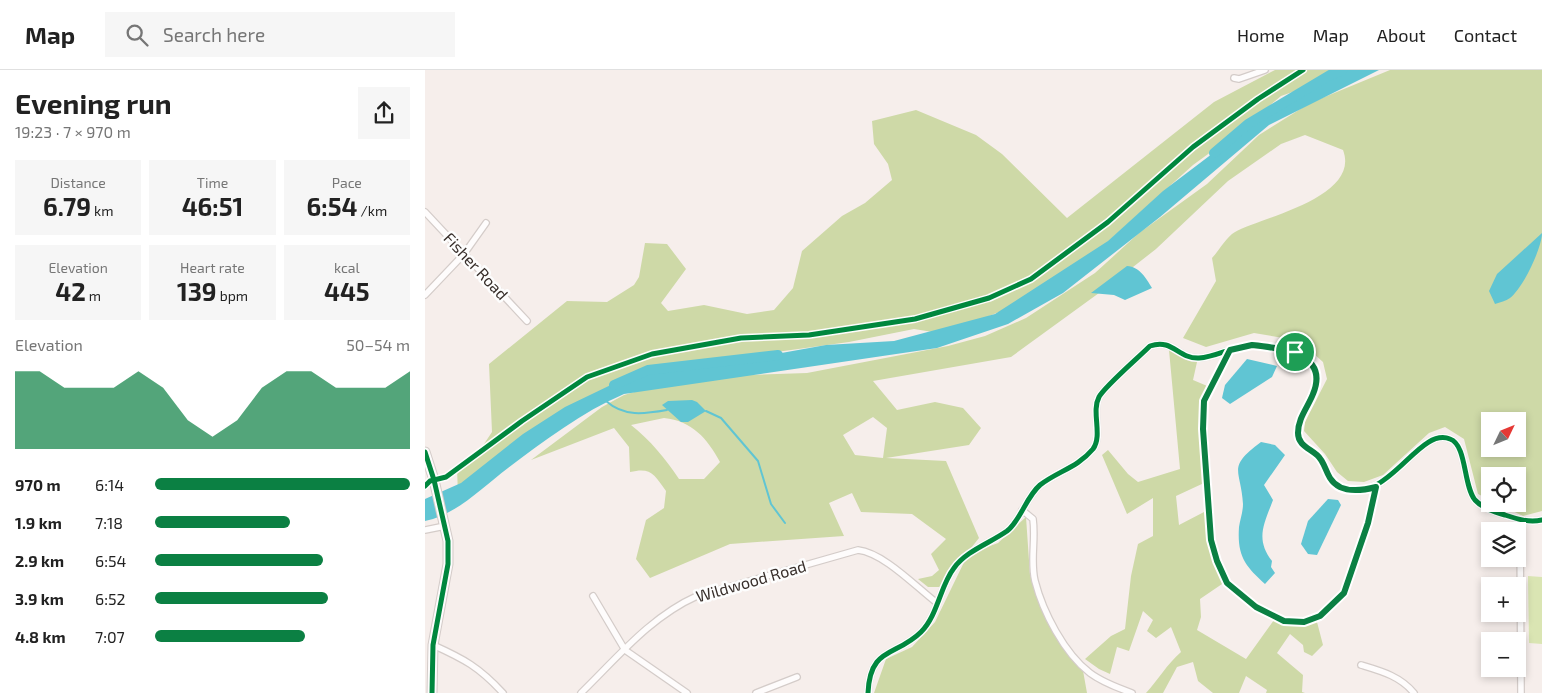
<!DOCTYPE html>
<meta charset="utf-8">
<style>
:root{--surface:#fff;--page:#f6f6f6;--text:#222;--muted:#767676;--line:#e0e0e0;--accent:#0b8043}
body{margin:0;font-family:"Exo 2",sans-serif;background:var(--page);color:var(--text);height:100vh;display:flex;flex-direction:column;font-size:19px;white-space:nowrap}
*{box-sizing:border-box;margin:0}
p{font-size:16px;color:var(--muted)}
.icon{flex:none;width:28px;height:28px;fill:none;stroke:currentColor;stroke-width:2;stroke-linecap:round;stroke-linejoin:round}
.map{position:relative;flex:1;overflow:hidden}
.panel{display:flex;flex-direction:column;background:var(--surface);width:425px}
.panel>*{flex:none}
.needle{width:32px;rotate:47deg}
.tools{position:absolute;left:1056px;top:342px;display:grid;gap:10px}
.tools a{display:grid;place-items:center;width:45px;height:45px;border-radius:0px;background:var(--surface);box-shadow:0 2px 8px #0003;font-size:25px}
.pin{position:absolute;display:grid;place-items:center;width:42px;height:42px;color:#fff;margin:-21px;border:2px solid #fff;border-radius:50%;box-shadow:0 1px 5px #0007}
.round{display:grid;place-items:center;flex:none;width:52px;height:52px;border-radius:0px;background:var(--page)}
.overview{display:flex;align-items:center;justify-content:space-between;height:85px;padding:0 15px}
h1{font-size:28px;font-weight:700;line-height:38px}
.figures{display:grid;grid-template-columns:repeat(3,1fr);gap:8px;height:85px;padding:5px 15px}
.figures div{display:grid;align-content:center;border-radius:0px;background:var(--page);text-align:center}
.figures b{font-size:25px;font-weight:700}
.figures small{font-size:14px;font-weight:400}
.figures p{font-size:14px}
.chart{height:140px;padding:10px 15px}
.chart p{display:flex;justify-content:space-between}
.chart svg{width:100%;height:90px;margin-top:5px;fill:var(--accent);opacity:.7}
ul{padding:0 15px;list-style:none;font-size:16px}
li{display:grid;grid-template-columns:80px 60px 1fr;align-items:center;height:38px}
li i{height:12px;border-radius:6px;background:var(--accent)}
header{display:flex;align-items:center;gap:30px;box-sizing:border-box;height:70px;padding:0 25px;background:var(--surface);border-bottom:1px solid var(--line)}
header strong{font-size:24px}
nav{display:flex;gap:28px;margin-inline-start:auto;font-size:18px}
.search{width:350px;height:45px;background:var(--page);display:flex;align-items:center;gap:12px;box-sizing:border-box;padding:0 18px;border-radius:0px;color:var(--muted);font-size:19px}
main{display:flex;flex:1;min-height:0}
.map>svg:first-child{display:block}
</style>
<header>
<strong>Map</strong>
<div class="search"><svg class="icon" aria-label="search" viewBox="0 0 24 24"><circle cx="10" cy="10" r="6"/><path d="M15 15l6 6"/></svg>Search here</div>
<nav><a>Home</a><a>Map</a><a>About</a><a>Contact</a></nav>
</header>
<main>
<section class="panel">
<div class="overview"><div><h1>Evening run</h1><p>19:23 · 7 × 970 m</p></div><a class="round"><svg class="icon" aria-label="share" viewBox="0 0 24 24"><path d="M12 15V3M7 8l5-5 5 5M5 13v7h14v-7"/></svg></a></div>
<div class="figures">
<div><p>Distance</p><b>6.79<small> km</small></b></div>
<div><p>Time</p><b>46:51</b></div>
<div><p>Pace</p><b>6:54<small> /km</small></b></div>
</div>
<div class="figures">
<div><p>Elevation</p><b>42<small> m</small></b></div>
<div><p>Heart rate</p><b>139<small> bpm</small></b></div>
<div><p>kcal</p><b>445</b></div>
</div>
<div class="chart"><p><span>Elevation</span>50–54 m</p>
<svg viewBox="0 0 160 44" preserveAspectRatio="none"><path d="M0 44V6L10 6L20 14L30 14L40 14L50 6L60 14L70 30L80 38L90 30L100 14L110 6L120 6L130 14L140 14L150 14L160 6V44z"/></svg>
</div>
<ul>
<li><b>970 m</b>6:14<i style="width:100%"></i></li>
<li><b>1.9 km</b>7:18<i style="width:53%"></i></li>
<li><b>2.9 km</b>6:54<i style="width:66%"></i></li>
<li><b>3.9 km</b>6:52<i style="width:68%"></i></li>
<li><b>4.8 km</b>7:07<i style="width:59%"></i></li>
</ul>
</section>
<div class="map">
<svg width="1117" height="623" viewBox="0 0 1117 623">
<rect width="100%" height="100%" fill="#f6eeeb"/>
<path fill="#dae5b3" d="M1103 506 1117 507V574L1104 573Z"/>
<g fill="#ced9a7" fill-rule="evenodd">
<path d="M850 0H921L893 13 856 26 812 63 768 95 646 205 606 229 520 264 489 259 424 272 256 295 204 312 33 425 32 398 59 374 67 362 64 294 142 231 182 232 209 215 214 207 220 173 242 174 261 199 236 233 243 241 279 235 322 244 349 240 368 218 377 181 417 146 440 133 467 110 463 94 449 74 447 51 491 40 551 65 577 84 642 148 789 32Z"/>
<path d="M965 0H1117V441L1098 446 1073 434H1092V406H1065V430L1053 424 1039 369 1020 357 1004 363 958 405 939 412 923 411 912 402 900 384 879 361 880 352 902 309 898 292 881 277 858 268 829 263 781 277 758 268 791 211 787 188C794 181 801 167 810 162 838 147 936 127 918 80L880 65 856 74 803 111 731 179 685 215 586 287 448 311 472 340 510 332 538 338 556 358 544 375 461 388 521 391 554 468 515 517H503L493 509 507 506 514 500 506 484 521 469 487 444 436 442 427 423 404 433 419 466 305 474 225 508 211 489 221 450 239 438 241 421C229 404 226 397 205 402L204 377 189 358 106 390 177 337 199 325 223 318 293 306 382 303 523 276 560 266 601 248 670 203 714 163 782 114 834 65 885 33ZM448 347 462 358 458 388 430 385 418 365ZM239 348C267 351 282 368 295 392L279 409H254C240 388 226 371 206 355ZM1065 351H1092V379H1065Z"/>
<path d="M744 280 772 292 768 310 787 318 776 363 779 413 751 426 754 455 779 442 800 512 775 529 776 547 772 560 821 589 849 550 892 552 898 575 887 586 879 582 878 575 865 564 852 583 878 605 877 622 880 623H841L842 620 821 606 814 623H788L773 611 768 592 752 597 738 623H721C733 610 742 594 756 582L746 557 731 568 722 561 728 550 718 541 704 581 692 577 685 604 674 599 660 589 686 566 700 559 706 506 713 474 728 466V428L702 444 677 385 683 380 703 404 713 412 755 399Z"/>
<path d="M601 447 605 505 630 563 657 595 662 623H449L461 589 487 577 510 552 543 484 573 473Z"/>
</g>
<g fill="#60c5d3">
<path d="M919 0H954L844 55 735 147 638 223 583 254 512 278 199 324C157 342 119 371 83 398 58 417 31 445 0 451V429L36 413 98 364 140 337 192 312 248 298 307 292 401 275 469 271 570 244 683 171 738 121 812 65 884 19Z"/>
<path d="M1117 163C1117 178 1098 218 1085 228 1081 231 1075 232 1070 234L1064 221 1072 204Z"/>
<path d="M702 196C715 197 721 208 727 218L700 230 689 225 666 223Z"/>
<path d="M822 289 852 296 847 307 805 334 797 328 800 315Z"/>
<path d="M267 330 272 332 281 341 263 352H256L237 335 243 331Z"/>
<path d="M836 372 850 375 860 385 839 415 848 430C839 454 830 469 847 491L846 497 850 503 840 514C820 496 812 486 814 457 815 450 818 442 818 434 816 399 801 398 836 372Z"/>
<path d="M903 429 913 430 916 435 892 485 883 484 876 474 883 451Z"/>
</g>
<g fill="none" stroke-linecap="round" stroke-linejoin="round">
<g stroke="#60c5d3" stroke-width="2">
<path d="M181 331C199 347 219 344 242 340"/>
<path d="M281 341 296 348 333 391 346 434 360 453"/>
</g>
<g stroke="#60c5d3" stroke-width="10">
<path d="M789 83 823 54 905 5 918 0"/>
<path d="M189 315 223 300 353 285"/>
</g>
<g stroke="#d4ccc9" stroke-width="8">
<g id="street">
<path d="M809 8 814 9 840 0"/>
<path d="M0 142 102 251"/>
<path d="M0 225 39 184 61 153"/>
<path d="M805 280 779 331V359L786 470 791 491 802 513 831 537 859 551 879 552 895 546 919 523 943 453 951 417"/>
<path d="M597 440 608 449C611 470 605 491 610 511 618 542 639 583 665 603 677 612 693 618 707 623"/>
<path d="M1095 450 1096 623"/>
<path d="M0 460 20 456"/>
<path d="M168 526 200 580 262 623"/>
<path d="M8 575C39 589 54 597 78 623"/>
<path d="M936 595C956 601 975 606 989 623"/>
<path d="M156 623C192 588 225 547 272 526L433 480C459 483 491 517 512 533"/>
<path d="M331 623 372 607"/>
<path d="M443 623C445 576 471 587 496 562 513 545 515 516 529 498 541 481 565 473 582 461 596 450 601 427 615 415 633 401 652 398 668 379 678 365 666 342 674 327 679 317 715 286 725 276 748 268 753 289 774 288 792 287 810 275 829 275 846 275 865 279 879 288 914 311 868 338 873 365 875 377 886 379 893 387 903 397 903 412 918 418 964 435 993 356 1025 369 1042 375 1038 415 1050 430 1057 438 1070 442 1080 445 1092 449 1104 453 1117 450"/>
</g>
</g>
<g stroke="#d4ccc9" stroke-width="11">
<path id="secondary" d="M0 382 9 410 23 471V494L8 575 7 623"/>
</g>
<use href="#street" stroke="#fefcfc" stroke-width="5.5"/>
<use href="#secondary" stroke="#faf7f7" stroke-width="9"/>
<g stroke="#fdfdfd" stroke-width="8">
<g id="cycleway">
<path d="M0 382 9 410 23 471V494L8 575 7 623"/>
<path d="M0 416 5 411 21 407 97 351 162 307 227 284 316 268 384 265 490 249 564 228 606 209 683 152 768 77 833 29 878 0"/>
<path d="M443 623C445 576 471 587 496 562 513 545 515 516 529 498 541 481 565 473 582 461 596 450 601 427 615 415 633 401 652 398 668 379 678 365 666 342 674 327 679 317 715 286 725 276 748 268 753 289 774 288 792 287 810 275 829 275 846 275 865 279 879 288 914 311 868 338 873 365 875 377 886 379 893 387 903 397 903 412 918 418 964 435 993 356 1025 369 1042 375 1038 415 1050 430 1057 438 1070 442 1080 445 1092 449 1104 453 1117 450"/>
</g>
</g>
<use href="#cycleway" stroke="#00873e" stroke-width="5"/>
</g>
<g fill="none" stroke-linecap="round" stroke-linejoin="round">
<g stroke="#fff" stroke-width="10">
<path id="route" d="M827 275C856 278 905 283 888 324 883 337 873 348 873 363 873 375 884 378 892 385 899 391 900 400 905 408 915 424 936 421 951 417L943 453 919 523 895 546 879 552 859 551 831 537 802 513 792 491 786 470 778 359 779 331 805 280Z"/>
</g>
<use href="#route" stroke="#0b8043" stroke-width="6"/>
</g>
<g text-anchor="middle" stroke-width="5" stroke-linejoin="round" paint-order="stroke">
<g font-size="16" fill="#372e2a" stroke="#fdfdfd">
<text transform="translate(51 196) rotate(47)" y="6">Fisher Road</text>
<text transform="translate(326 511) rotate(-16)" y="6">Wildwood Road</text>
</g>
</g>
</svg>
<div class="tools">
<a><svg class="needle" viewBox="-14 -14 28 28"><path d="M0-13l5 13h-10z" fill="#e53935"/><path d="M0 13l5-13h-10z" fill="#767676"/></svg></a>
<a><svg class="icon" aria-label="locate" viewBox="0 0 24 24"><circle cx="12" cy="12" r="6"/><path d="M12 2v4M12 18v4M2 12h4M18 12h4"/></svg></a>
<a><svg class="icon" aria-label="layers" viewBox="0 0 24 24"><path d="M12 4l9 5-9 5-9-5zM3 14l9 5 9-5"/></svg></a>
<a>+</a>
<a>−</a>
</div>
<div class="pin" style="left:870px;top:282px;background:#1e9e55"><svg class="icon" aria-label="arrive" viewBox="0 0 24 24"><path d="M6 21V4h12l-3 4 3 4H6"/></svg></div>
</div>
</main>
